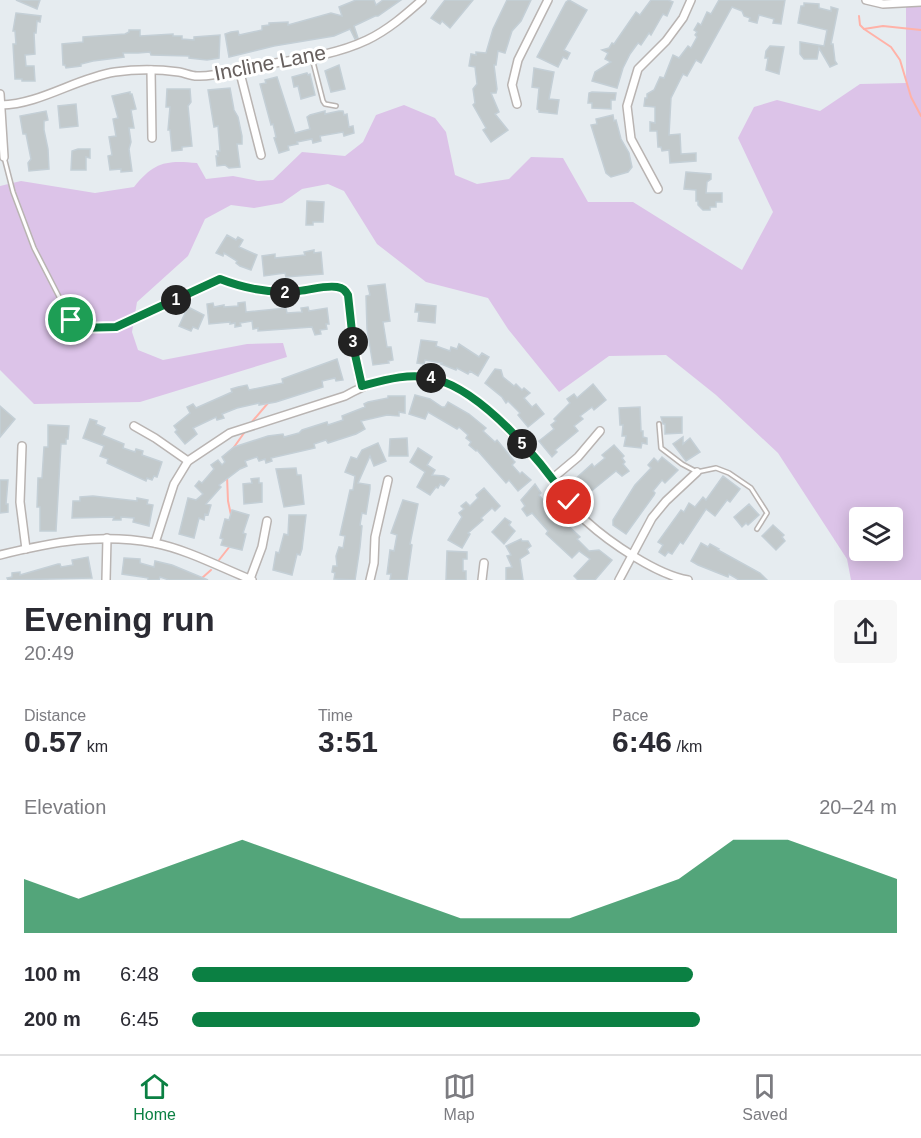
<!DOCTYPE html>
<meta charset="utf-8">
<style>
:root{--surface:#fff;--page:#f7f7f7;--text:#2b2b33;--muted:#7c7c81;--line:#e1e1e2;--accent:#0b8043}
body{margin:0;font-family:Arial,sans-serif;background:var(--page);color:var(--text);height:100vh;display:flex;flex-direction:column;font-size:22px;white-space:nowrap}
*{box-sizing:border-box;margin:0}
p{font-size:20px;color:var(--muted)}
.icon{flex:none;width:33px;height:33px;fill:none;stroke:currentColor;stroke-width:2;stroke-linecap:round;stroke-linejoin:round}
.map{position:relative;height:580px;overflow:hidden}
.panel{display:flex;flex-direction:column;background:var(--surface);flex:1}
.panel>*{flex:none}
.tools{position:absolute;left:849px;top:507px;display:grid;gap:12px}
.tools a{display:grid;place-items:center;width:54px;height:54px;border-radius:6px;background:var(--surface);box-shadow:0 3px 15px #0003;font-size:30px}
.pin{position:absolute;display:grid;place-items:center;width:51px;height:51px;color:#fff;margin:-26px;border:3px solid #fff;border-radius:50%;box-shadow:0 2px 6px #0007}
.km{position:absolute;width:30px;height:30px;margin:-15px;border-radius:50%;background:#222;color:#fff;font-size:16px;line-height:30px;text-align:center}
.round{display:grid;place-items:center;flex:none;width:63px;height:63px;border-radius:6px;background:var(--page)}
.overview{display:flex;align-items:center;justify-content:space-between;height:102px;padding:0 24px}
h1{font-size:33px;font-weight:700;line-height:45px}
.stats{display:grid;grid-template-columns:repeat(3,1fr);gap:9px;height:102px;padding:6px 24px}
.stats div{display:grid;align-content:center}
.stats b{font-size:30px;font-weight:700}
.stats small{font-size:16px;font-weight:400}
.stats p{font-size:16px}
.chart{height:168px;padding:12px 24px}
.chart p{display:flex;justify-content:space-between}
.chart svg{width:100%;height:108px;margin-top:6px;fill:var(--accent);opacity:.7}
ul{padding:0 24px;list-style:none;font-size:20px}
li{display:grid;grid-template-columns:96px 72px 1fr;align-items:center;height:45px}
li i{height:15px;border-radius:8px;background:var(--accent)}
.menu{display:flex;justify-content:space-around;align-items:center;height:84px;border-top:2px solid var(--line);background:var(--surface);font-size:16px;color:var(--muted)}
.menu a{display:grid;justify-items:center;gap:3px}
.menu .selected{color:var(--accent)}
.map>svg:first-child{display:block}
</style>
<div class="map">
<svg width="921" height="580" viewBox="0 0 921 580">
<rect width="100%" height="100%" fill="#e6ecf0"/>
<path fill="#dcc3e8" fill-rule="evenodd" d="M906 0H921V580H851L847 559 778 453 716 395 666 355 609 356 559 392 508 329 488 298 426 282 377 244 344 191 328 184 302 189 282 203 254 208 231 205 205 219 188 256 137 302 132 332 138 350 163 360 247 344 283 343 287 357 140 402 34 404 0 370V186L21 181 95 193 134 187C154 162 166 160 197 163L206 179 233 176 258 181 273 180 302 152 345 156 363 142 376 115 404 105 435 118 446 132 455 175 477 184 509 179 531 157 563 158 588 202H633L742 270 773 212 738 138 754 107 777 100 820 111 860 84 906 83ZM860 518H892V550H860Z"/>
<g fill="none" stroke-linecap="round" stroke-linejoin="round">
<g stroke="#ffb2a8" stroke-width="2">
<path d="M859 16 860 25 864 29 883 26 921 30"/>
<path d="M864 29 891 47 900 60 911 97 921 116"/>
<path d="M251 423 268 403"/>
<path d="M232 450 244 433"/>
<path d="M227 476 228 501 231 515"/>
<path d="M219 560 230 546"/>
<path d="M202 578 211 570"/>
</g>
</g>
<g fill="#c2c9cb" stroke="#c4cfd6" stroke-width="1.5">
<path d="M16 0H40L37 9Z"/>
<path d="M356 0H374L376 5 383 0H401L378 16H375L354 26 358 38 355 39 350 29 334 36 274 46 229 57 225 34 231 32 238 31 239 35 262 30V26L269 25V23L288 22V25L331 13 342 16 339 7Z"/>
<path d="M445 0H473L450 28 442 21 440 24 431 18Z"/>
<path d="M507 0H531L521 21 512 31 505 53 498 51 496 65H494L497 89 496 93H491L499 112 495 114 508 130 491 142 483 130 486 128 473 105 475 103 473 89 477 84 475 67 469 66 471 54 476 55V52L486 53 493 29Z"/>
<path d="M569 0 587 10 564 50 570 53 567 59 563 57 558 67 537 57 566 2Z"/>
<path d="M651 0H668L673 2 667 16 663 14 651 35 649 33 641 45 638 43 630 54 623 68 617 88 592 81 595 72 611 62 605 59 608 53 602 50 609 48 612 43 614 44 636 12 640 15Z"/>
<path d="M719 0H785L781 24 773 23 774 19 759 15 757 23 749 21 750 18 744 16 742 11 732 7 701 63 696 60 687 76 683 74 671 98 669 135 680 134 681 154 696 153V161L670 163 669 150 662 151 661 147H658L657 131H650V122L655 123V107L644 106 645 98H647V94L654 90 660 77 664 78 673 55 679 58 688 46 691 48 697 37 695 35 697 32 694 30 698 23 701 25 707 12 711 14Z"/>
<path d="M804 3 819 4V8L831 11V7L838 9 831 44H833L835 61 837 64 830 67 819 48 817 59H804L800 54V42L824 46 827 30 798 23 801 6H804Z"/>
<path d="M16 13 41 16 40 22 37 21 36 33H34L35 54 25 55 26 66H34L35 81H22V79H15L13 44H16L15 31H13Z"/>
<path d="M129 30H140V36L173 34V36H182V39L194 40V37L220 35 219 58 207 60 189 58V56L151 55 150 52 138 53H123L124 57 93 61 81 64V66L66 68 65 65H63L62 44 83 42V37L125 34 129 32Z"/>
<path d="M770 46 784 47 779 74 766 70 768 58H765L766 51Z"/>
<path d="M339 65 345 89 331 92 325 71Z"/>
<path d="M534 68 554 72 549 99 559 100 557 114 539 112V110L537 109 539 88 532 87Z"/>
<path d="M307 73 308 75 310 74 315 95 301 99 298 86 294 87 292 77Z"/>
<path d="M277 77 295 133 310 129 307 117 310 115 325 111V114L339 111H343L344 115 347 114 349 127 353 126 354 133 344 136 343 132 320 136 321 141 313 143 312 139 297 142 298 144 288 146 289 150 279 153 274 138 276 137 273 124 271 125 260 84 266 83 265 80Z"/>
<path d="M230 88 234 110 238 117 242 136V144H237L240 167 229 168 225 165 217 166 216 156H218L217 151H220L218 126 214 127 208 90Z"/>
<path d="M167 89H190L191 102 188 106 192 146 182 147V150L172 151 170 130H168L170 107H166Z"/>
<path d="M130 92V94H132L136 109 131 110 134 128H129L131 142 129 149 132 171 121 172V169L110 170 108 156 112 155 109 137 116 136 113 119 118 118 112 96Z"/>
<path d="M592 92 616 93 615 100H611V109L592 108V103H588L589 93Z"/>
<path d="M76 104 78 126 60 128 58 106Z"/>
<path d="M46 111 48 120 44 121V130L48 149 49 169 29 171 28 163 31 159 26 134H23L20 116Z"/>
<path d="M613 115 614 121 616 120 621 139 629 153 632 167 628 172 611 177 606 173 591 125 597 124 596 119Z"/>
<path d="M78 149H90V158L86 157V170H71L72 151Z"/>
<path d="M686 172 711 174V179L707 182 706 193H722V202H716V207H710V210H703L698 205V201H696V190L684 189Z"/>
<path d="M307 201 324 202 323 222H313V225H306Z"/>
<path d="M227 235 236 240 238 237 243 240 239 247 257 255 251 270 240 266 236 263 237 261 224 253 223 256 216 253Z"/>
<path d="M314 250V253L321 252 323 274 286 277 285 273 264 276 262 256 275 254V258L305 255 304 252Z"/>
<path d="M385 284 390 321 383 322 387 347H391L393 360 388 361 389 363 373 365 367 329 366 296 370 295 368 286Z"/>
<path d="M245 302 246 312 286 308 287 313 302 312 301 308 308 307 309 311 327 308 329 324H326L327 329 320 330 321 334 315 335 312 327 258 331V328L253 329 252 321 240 323 241 326 235 327V323L230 324V322L209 324 207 304 213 303 214 307 224 305V307L238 306V303Z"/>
<path d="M416 304 436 306 435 323 418 321 419 312H415Z"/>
<path d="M188 307 204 315 198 329 193 327 191 331 179 326Z"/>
<path d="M421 340 437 342 436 346 450 351 451 347 457 349 459 344 479 357 482 353 489 357 478 376 470 371 468 374 457 368 456 370 441 364 442 363 425 360 424 364 417 363Z"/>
<path d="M337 359 343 380 336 381 335 378 322 381 323 387 276 402 259 405V403L237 408 222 414 224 418 217 420 216 417 193 428 197 434 185 444 175 432 177 430 174 426 190 413 187 407 193 404 196 408 232 392 231 389 238 387 247 385 249 390 283 383 282 379Z"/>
<path d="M495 369 501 370 503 377 514 386 516 384 522 390 524 388 530 393 524 398 532 407 536 404 544 414 528 427 518 415 520 413 508 401 506 403 502 397 485 383Z"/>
<path d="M593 384 606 400 594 410 592 407 580 416 583 419 574 426 578 431 555 450 557 452 552 457 539 441 554 429 551 425 556 421 554 419 570 403 567 399 574 394 577 398Z"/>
<path d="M415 395 430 399 442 407H445L448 402 469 414 486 428 483 431 495 442 497 440 514 461 515 462 512 465 520 474 522 472 531 480 518 491 509 480 506 483 477 450 476 451 469 445 471 442 466 438 468 435 459 427 457 429 428 412 425 419 409 414Z"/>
<path d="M388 396H405V413L399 412V416L387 415 361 421 365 429 356 434 328 443 326 440 314 444 315 448 271 458 272 461 266 463 265 459 259 461 257 457 245 461 247 466 240 469 219 485 221 487 206 504 211 505 208 515 205 514 204 520 199 518 194 538 179 534 188 498 196 500 203 494 195 486 199 481 202 483 214 469 211 465 218 460 222 465 225 462 222 457 234 447 268 436 283 434 284 437 299 433 302 430 327 422 328 425 343 420 342 416 365 407 364 404 368 402 388 398Z"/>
<path d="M0 406 15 419 0 437Z"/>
<path d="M640 407 641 431H643V437L647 438V444L642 443 641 448 624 446 626 436H622L623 425H620L619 408Z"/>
<path d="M661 417H682V433L665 434V424H663Z"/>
<path d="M90 419 97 421 96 424 105 428 102 435 124 444 123 448 135 452 136 449 143 451 142 455 162 462 157 477 154 476 152 480 147 478 146 481 107 463 108 459 100 456 104 446 83 438Z"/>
<path d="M48 425 69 426 68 439H66V444H61L56 531H40V507H37L38 478H42L44 447H48Z"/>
<path d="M683 437V444L690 438 700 452 686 461 673 444Z"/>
<path d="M407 438 408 456H389L390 439Z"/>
<path d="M378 443 386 461 374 466 370 456 358 483 370 485V489L366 514 362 513 360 525 362 526 360 547 355 580 334 579 335 573 332 572 333 566H337L336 556 339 547 343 548 345 536 340 535 350 490H353L355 476 345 472 351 457 357 459 362 450Z"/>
<path d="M614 445 624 456 622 458 625 462 623 464 629 471 622 476 616 471 589 493 587 490 583 494 572 482 592 464 594 467 605 458 602 455Z"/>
<path d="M418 448 432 457 427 465 435 470 432 475 444 476 449 479 444 486 440 484 438 488 436 487 430 495 417 487 425 472 410 462Z"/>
<path d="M662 457 678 470 665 483 662 480 653 491 655 493 654 495 626 534 613 525V520L635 485 651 468 648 465 654 458 658 462Z"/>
<path d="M296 468 297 475H301L304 504 284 507 276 469Z"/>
<path d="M723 476 740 489 730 502 727 500 715 516 706 509 683 544 680 542 672 554 668 552 665 556 659 552 663 545 658 542 681 510 684 512 689 503 695 507 703 497 706 500Z"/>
<path d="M259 478V483H262V502L244 504 243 484 252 483 251 479Z"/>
<path d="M0 480H8L6 504H8V512L0 513Z"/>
<path d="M535 484 541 493 539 495 547 505 549 503 560 514 558 516 580 537 577 539 589 551 599 550 612 560 595 580H578L574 576 590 559 579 551 572 558 546 534 548 531 532 513 527 516 522 509 525 506 521 500Z"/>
<path d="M484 488 500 506 495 511 492 508 481 518 483 520 468 533 470 534 462 548 448 540 462 517 459 513 464 509 461 506 466 502 470 506 478 498 476 495Z"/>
<path d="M93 496 137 501V498L148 500 147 504 153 505 149 526 133 522 134 518 121 517V520H113L114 517 72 518 73 501H80V497Z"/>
<path d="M403 500 418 504 410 544 412 545 407 580H390L391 574H387L390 550 394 551 397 535 391 533Z"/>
<path d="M749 504 759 515 748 525 746 523 742 527 734 517Z"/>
<path d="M232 510 249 515 243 533 246 534 242 550 221 545 223 539 220 538 225 519 229 520Z"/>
<path d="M289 515H306L302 549 300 555 297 554 292 575 273 570 276 552 279 553 284 534 288 535Z"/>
<path d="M505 518 511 522 509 525 515 531 504 544 492 532Z"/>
<path d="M773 525 784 535 782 537 785 541 776 550 762 536Z"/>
<path d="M521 539 522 541H528L531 546 527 549 529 553 520 559 523 580H506V568L512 567 507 556 511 555 506 546Z"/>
<path d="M701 543 708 547 710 544 719 549 718 550 760 573 767 580H739L729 574 728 577 698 565 691 561Z"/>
<path d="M447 551 467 552V559H463V571H466V580H446Z"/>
<path d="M88 557 92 578 8 580 7 578 12 577V573L20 572V575L58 564H60L61 567 73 565 72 560Z"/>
<path d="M124 558 140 559V563L154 567 155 561 172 565 208 580H169L160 577 159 580H148V578L142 577 122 574Z"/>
</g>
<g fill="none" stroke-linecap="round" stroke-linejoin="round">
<g stroke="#b9b4b2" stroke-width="6">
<g id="lane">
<path d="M312 58 323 101 325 104 336 106"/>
<path d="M4 157 13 192 34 248 71 320 78 328 116 326 218 280"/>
<path d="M659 424 661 448 682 464 697 472 716 468 729 473 751 488 767 513 757 529"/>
</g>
</g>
<g stroke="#b9b4b2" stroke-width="10">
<g id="street">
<path d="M866 0 883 4 921 2"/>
<path d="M239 69 261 155"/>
<path d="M151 70 152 138"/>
<path d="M0 94 4 157"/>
<path d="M517 104 512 85 518 60 548 0"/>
<path d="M1 105C41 104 76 78 115 72 136 69 158 69 179 72 185 73 191 76 197 76 214 77 230 71 246 68 286 60 329 58 367 40 388 30 405 15 422 0"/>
<path d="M658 189 631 139 627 106 638 69 666 41 683 18 691 0"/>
<path d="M220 279C241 287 262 293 284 293 304 292 327 282 345 290L348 295 354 350 361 386"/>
<path d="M134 426 155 438 188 461"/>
<path d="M22 446 20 502 26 549"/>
<path d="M553 478 578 457 600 431"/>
<path d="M155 543 174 484 188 461 230 433 345 396C425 350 475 391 528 451 536 460 545 469 553 478 564 492 573 508 586 521 609 542 657 575 688 580"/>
<path d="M0 555C52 542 100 533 154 543 186 549 222 568 252 580"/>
<path d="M250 579 262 547 267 521"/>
<path d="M106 580 107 538"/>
<path d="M370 580 374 563 375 537 388 480"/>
<path d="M482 580 484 563"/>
<path d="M619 580 652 518 666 501 697 472"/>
</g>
</g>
<use href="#lane" stroke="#fff" stroke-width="3"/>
<use href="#street" stroke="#fff" stroke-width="7"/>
</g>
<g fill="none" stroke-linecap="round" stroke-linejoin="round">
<g stroke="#fff" stroke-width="12">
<path id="route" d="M71 320 78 328 116 327 220 279C246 289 271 294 299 291 311 290 325 285 337 287 343 288 345 290 348 295L354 350 362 386C384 380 411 372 435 379 484 392 541 461 569 502"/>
</g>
<use href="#route" stroke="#0b8043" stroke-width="8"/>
</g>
<g text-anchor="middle" stroke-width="6" stroke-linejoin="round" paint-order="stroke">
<g font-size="21" fill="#67605e" stroke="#fff">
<text transform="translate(270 63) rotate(-11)" y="7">Incline Lane</text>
</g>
</g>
</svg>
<div class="tools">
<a><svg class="icon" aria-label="layers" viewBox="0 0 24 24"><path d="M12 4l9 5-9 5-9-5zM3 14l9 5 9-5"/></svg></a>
</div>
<div class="pin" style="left:71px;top:320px;background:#1e9e55"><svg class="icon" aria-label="arrive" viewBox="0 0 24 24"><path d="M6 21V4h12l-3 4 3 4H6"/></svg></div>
<div class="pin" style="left:569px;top:502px;background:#d93025"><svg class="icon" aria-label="check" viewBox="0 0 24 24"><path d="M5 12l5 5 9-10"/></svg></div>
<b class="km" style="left:176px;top:300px">1</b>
<b class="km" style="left:285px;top:293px">2</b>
<b class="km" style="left:353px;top:342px">3</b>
<b class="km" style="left:431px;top:378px">4</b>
<b class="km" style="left:522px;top:444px">5</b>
</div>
<section class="panel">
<div class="overview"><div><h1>Evening run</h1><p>20:49</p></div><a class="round"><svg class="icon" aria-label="share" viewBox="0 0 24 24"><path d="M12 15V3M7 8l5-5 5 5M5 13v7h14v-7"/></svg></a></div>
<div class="stats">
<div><p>Distance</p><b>0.57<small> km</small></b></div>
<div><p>Time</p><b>3:51</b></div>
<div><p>Pace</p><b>6:46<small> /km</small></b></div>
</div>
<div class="chart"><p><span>Elevation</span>20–24 m</p>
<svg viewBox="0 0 160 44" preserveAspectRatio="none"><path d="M0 44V22L10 30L20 22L30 14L40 6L50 14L60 22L70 30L80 38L90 38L100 38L110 30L120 22L130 6L140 6L150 14L160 22V44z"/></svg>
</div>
<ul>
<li><b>100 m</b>6:48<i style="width:71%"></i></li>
<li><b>200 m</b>6:45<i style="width:72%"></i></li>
</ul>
</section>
<nav class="menu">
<a class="selected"><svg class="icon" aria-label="home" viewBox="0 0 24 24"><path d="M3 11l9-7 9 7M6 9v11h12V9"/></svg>Home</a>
<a><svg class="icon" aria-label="map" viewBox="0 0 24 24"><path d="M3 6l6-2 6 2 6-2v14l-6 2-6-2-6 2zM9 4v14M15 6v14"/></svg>Map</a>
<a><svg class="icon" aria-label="saved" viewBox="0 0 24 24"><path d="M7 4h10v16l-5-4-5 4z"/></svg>Saved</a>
</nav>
